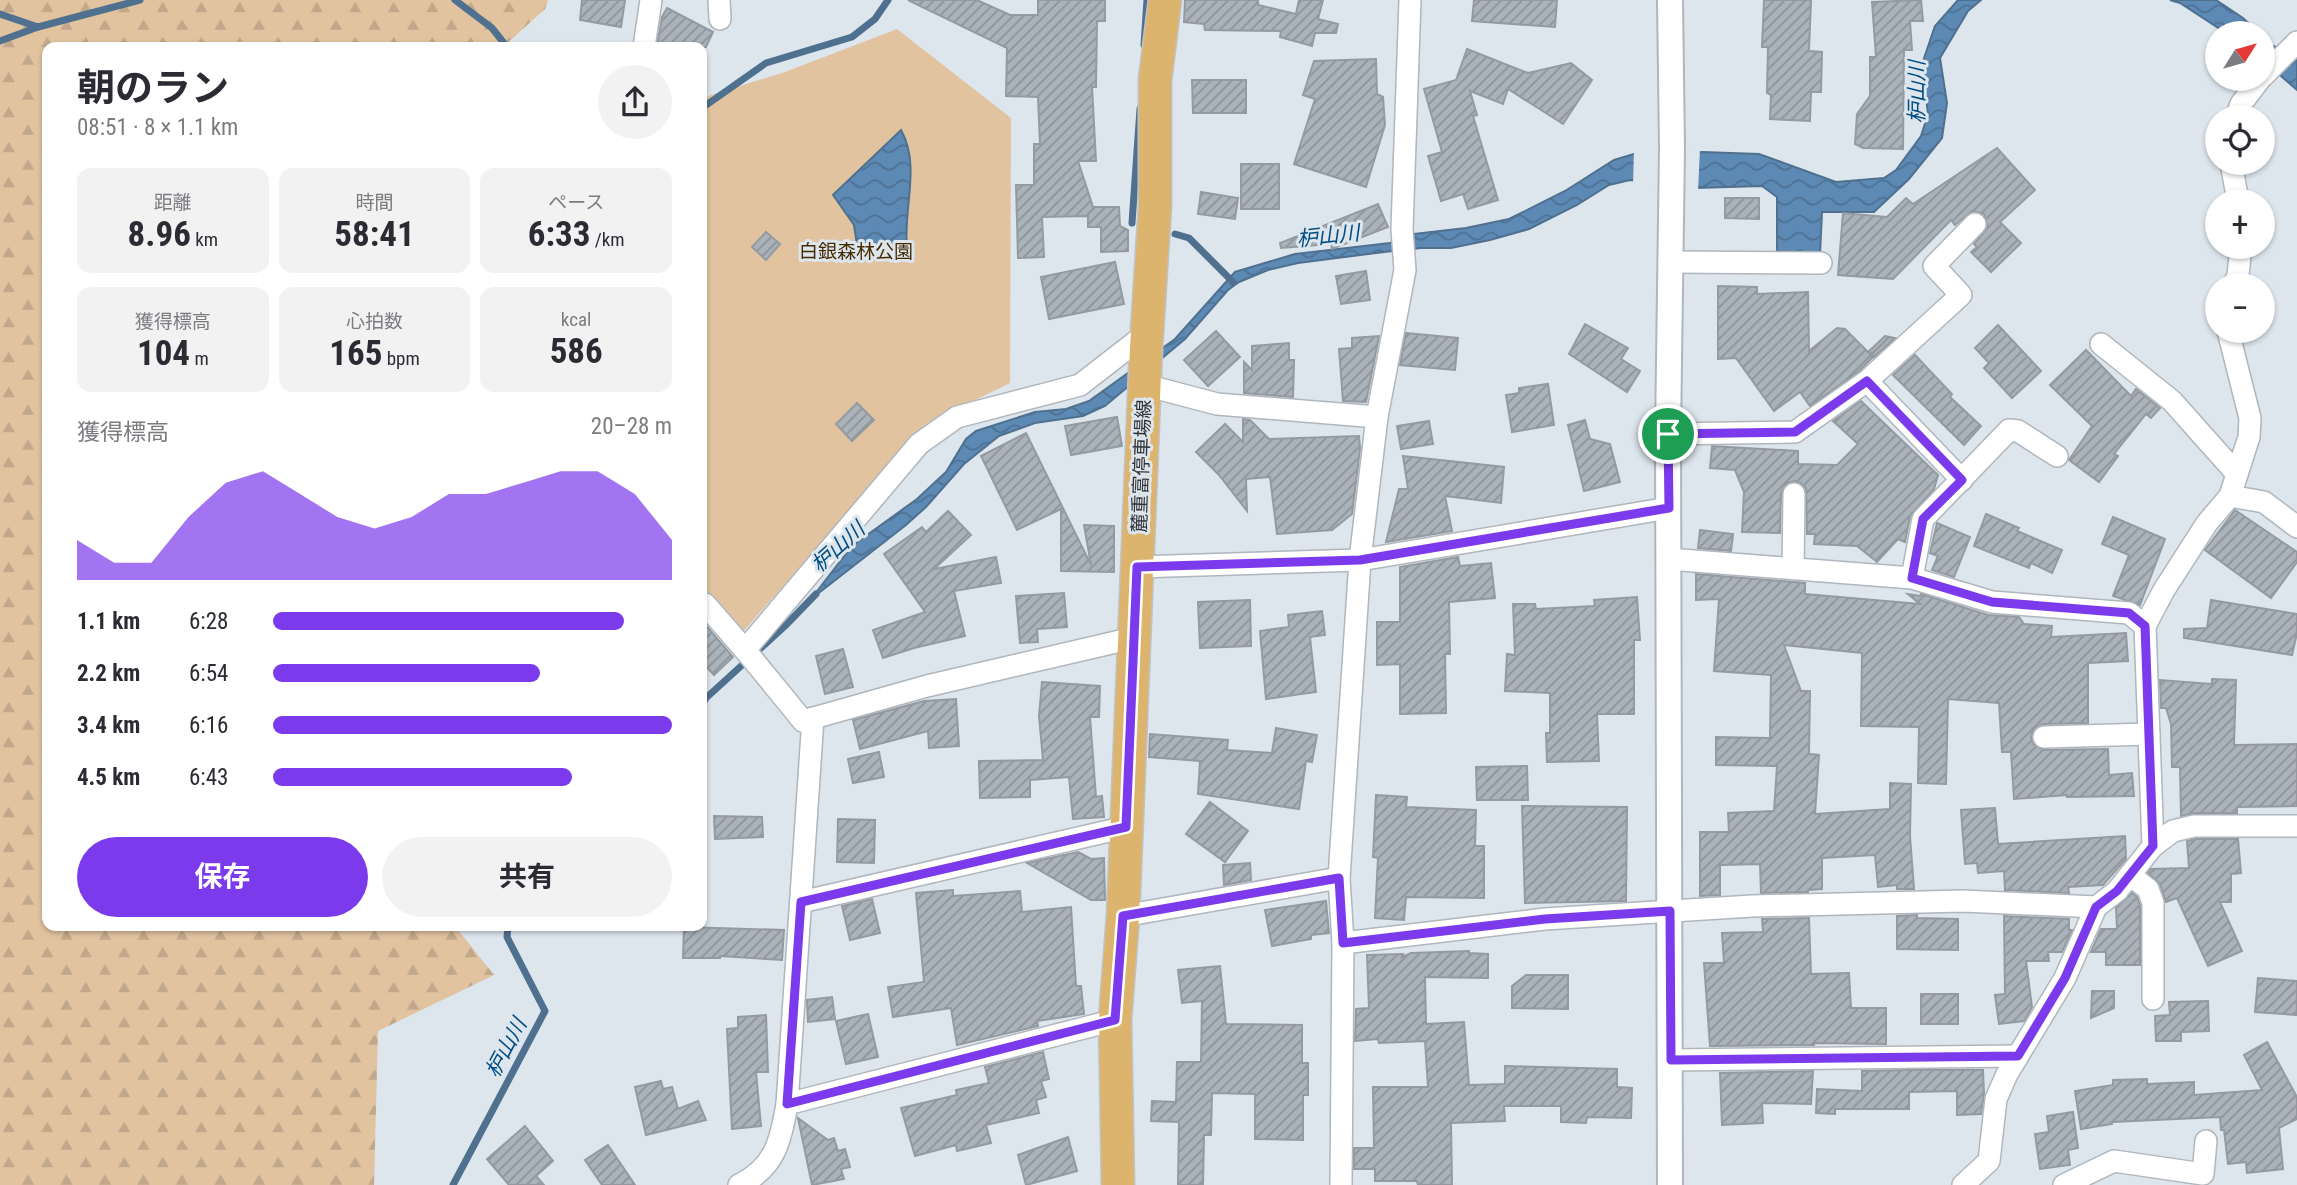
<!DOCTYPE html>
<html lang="ja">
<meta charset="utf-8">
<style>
:root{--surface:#fff;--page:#f2f2f3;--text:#2b2b33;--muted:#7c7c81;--accent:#7c3aed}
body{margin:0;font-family:"Roboto Condensed","Noto Sans JP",sans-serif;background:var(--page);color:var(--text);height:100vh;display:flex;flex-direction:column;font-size:26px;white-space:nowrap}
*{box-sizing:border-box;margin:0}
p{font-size:23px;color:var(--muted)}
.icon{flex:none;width:38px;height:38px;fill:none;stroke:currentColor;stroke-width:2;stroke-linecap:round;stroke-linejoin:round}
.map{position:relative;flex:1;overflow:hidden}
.side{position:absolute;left:42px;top:42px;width:665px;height:889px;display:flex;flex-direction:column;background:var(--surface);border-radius:14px;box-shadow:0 2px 5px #0004}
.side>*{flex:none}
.needle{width:46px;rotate:53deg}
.controls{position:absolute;left:2205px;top:21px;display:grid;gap:14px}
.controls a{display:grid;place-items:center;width:70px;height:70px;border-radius:50%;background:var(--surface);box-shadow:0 2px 5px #0004;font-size:35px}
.pin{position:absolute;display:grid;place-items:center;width:60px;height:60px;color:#fff;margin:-30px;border:4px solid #fff;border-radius:50%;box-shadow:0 2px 7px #0007}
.round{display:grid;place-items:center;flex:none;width:74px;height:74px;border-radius:37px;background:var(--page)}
.head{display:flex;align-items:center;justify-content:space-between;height:119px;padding:0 35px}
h1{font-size:38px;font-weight:700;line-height:52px}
.metrics{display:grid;grid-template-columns:repeat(3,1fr);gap:10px;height:119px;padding:7px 35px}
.metrics div{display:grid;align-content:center;border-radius:14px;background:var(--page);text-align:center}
.metrics b{font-size:35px;font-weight:700}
.metrics small{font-size:19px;font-weight:400}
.metrics p{font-size:19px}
.chart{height:196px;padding:14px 35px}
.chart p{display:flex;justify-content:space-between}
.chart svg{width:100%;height:126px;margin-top:7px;fill:var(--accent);opacity:.7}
.action{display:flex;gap:14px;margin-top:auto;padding:14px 35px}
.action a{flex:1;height:80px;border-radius:42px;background:var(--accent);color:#fff;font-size:28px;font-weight:700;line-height:80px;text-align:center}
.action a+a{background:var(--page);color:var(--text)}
ul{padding:0 35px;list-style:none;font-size:23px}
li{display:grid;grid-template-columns:112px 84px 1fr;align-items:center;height:52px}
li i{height:18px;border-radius:9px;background:var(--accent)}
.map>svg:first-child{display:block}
</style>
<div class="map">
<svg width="2297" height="1185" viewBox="0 0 2297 1185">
<defs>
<pattern id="forest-firs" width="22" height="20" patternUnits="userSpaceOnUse" patternTransform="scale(1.75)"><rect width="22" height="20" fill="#e1c3a0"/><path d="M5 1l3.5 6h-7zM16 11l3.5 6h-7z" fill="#c1a88a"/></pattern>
<pattern id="water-waves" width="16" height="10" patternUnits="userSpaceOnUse" patternTransform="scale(1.75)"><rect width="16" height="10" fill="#5d8ab5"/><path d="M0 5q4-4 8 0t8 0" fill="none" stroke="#4d7194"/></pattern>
<pattern id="building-hatch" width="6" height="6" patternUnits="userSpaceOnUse" patternTransform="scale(1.75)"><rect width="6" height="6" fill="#abb3ba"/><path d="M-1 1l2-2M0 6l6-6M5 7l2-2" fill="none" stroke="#8c9298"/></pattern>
</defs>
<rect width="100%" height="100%" fill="#dde5ed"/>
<path fill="#e1c3a0" d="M897 29 1011 118 1010 383 924 425 742 633 702 585V98L785 72Z"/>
<path fill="url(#forest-firs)" d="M0 0H548L545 9 503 47H47V926H455L494 975 378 1031 374 1185H0Z"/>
<g fill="url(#water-waves)" stroke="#4f708f" stroke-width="2">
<path d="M1958 0H1981L1968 11 1940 58 1947 103 1942 138 1909 179 1874 212H1822L1820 254 1777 251V197L1762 186 1695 188 1630 180 1609 185 1577 205 1529 229 1490 240 1451 248H1421L1384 252 1298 263 1268 270 1239 282 1228 290 1185 339 1105 406 1083 416 1035 423 999 436 964 464 926 507 906 525 811 599 852 546 917 499 946 472 966 439 976 431 1035 412 1066 409 1089 401 1175 339 1235 272 1295 254 1390 243 1414 234 1466 228 1509 219 1565 191 1614 160 1634 154 1703 152 1759 154 1836 182 1884 178 1896 170 1921 136 1928 114 1922 64 1935 26Z"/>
<path d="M2170 0H2216L2243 18 2259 33H2226L2180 3Z"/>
<path d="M2263 37 2273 46 2297 56V90L2263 60Z"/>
<path d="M901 130C921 166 903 208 907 247L881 250 857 245 854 225 833 195Z"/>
</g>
<path fill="#dde5ed" d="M1700 149 1698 191 1633 184 1634 150Z"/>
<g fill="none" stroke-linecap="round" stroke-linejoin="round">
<g stroke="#4f708f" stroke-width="7">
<path d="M455 0 492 28 507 47"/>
<path d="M0 14 38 27"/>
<path d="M0 41 38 27 140 0"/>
<path d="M1144 45 1147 0"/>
<path d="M702 108 766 63 852 37 875 19 888 0"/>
<path d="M1132 223 1140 109"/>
<path d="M1175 234 1189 238 1233 282"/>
<path d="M702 705 706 698 785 626 816 594"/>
<path d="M453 1185 545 1011 507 937 508 926"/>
</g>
</g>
<g fill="url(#building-hatch)" stroke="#939aa1" stroke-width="2">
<path d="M582 0H625L621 27 580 20Z"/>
<path d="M908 0H977L1010 15H1038V0H1105V21H1097L1096 87H1092L1096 161H1078L1093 207H1119L1120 226 1128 230V251L1101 252V227H1088V216L1042 217 1044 257 1018 258 1016 185H1034V144H1040L1038 97 1006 96 1007 48Z"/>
<path d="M1185 0H1258V5L1296 14 1299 0H1323L1318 19 1338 24 1336 33H1315L1312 46 1280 37 1281 31 1205 30 1204 24 1184 22Z"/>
<path d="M1474 0H1557L1555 27 1472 21Z"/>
<path d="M1764 0H1811L1809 51 1822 52 1821 92H1811L1810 121 1770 119 1771 95 1767 93 1768 47H1762Z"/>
<path d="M1921 0 1923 21H1910L1912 50H1904L1903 149 1863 148 1855 144 1857 114 1870 96V57H1876L1872 2Z"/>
<path d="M667 8 713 32 706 47H657L662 17Z"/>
<path d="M1467 49 1528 73 1571 63 1592 80 1563 124 1508 89 1503 104 1470 91 1477 115 1473 116 1498 200 1468 209 1463 194 1441 201 1428 156 1442 152 1424 89 1456 80Z"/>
<path d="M1376 59 1377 94 1383 97 1385 125 1366 187 1294 164 1315 99 1303 95 1314 61Z"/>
<path d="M1192 80H1246V113H1193Z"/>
<path d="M1997 148 2035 190 2000 222 2021 243 1991 272 1971 252 1977 247 1974 244 1988 227 1984 214 1972 211 1955 225 1951 220 1893 279 1838 275 1843 213 1887 217 1906 198 1913 204Z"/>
<rect x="1241" y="164" width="38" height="45"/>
<path d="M1201 192 1238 198 1235 219 1198 214Z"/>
<path d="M1725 198H1759V219L1725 218Z"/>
<path d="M1378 204 1388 227 1332 249 1331 244 1281 248 1280 243Z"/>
<path d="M766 232 780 244 766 260 752 247Z"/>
<path d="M1115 262 1124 304 1049 319 1041 277Z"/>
<path d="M1366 271 1370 300 1341 304 1336 276Z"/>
<path d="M1718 286 1757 287V294L1808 292 1809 351 1837 328 1845 329 1873 357 1859 371 1810 406 1800 392 1774 411 1736 358 1718 359Z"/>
<path d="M1585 324 1628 348 1621 359 1640 371 1627 392 1569 354Z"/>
<path d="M1998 325 2041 371 2012 398 1984 368 1989 363 1975 348Z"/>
<path d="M1216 331 1240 357 1208 386 1184 360Z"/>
<path d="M1406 333 1458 338 1455 370 1400 365Z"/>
<path d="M1379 336 1366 402 1343 401 1339 349 1352 348V338Z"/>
<path d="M1885 336 1895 338 1874 357 1869 351Z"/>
<path d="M1289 343V360H1294L1293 397 1244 393V362L1252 370V346Z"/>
<path d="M2086 350 2131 396 2136 389 2160 408 2151 418 2146 414 2114 454 2118 456 2099 482 2069 460 2092 426 2050 385Z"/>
<path d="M1915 355 1952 394 1950 397 1981 426 1964 445 1893 375Z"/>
<path d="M1548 384 1554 425 1512 432 1506 395 1519 393V388Z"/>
<path d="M1861 401 1938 475 1934 489 1910 516 1905 542 1898 539 1877 562 1857 546 1814 544 1815 534H1807L1806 488 1801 483 1795 481 1787 483 1781 493 1780 533 1742 532 1744 492 1735 470 1710 468 1712 446 1798 451V464L1837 465 1858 444 1833 421Z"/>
<path d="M857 403 874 420 852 441 836 424Z"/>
<path d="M1117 417 1122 446 1071 455 1065 426Z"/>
<path d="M1243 419 1250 420 1269 439 1359 436 1360 449 1352 514 1332 530 1277 534 1270 477 1246 479 1247 511 1219 475 1196 452 1225 424 1243 442Z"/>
<path d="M1585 420 1590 439 1610 444 1620 482 1584 491 1568 425Z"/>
<path d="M1429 421 1433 444 1401 449 1397 426Z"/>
<path d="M1026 433 1091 565 1084 525 1114 526V572L1061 571V509L1017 530 981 456Z"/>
<path d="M1403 456 1504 467 1501 503 1445 496 1452 531 1386 542 1399 489H1408Z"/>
<path d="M2235 510 2297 552V562L2271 598 2205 550Z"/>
<path d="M948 511 971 535 934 569 996 557 1001 583 954 591 965 636 914 648 883 658 873 630 925 612 884 554 922 527 926 532Z"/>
<path d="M1986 514 2019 528 2017 531 2062 550 2052 573 2031 563 2029 568 1974 546Z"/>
<path d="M2113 517 2165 539 2140 605 2113 596 2129 555 2102 544Z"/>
<path d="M1937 523 1970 537 1954 577 1932 570 1938 556 1930 553Z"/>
<path d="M1700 530 1733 534 1731 551 1698 548Z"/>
<path d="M1458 557 1460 566 1491 563 1495 598 1449 602 1450 654H1445L1446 713 1400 714V664L1377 665V622H1400V567Z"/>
<path d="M1696 574 1805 583V594L1920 604 1908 594 1920 596 1921 594 1988 615 2019 617 2024 624 2052 626 2051 637 2126 633 2128 661 2088 663V723L2043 724 2033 730 2031 738 2033 744 2044 750 2108 749 2109 775 2132 773 2134 796 2067 797V795L2014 799 2011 752H2002L1999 703 1948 699 1946 784 1918 783 1919 727 1861 726 1862 653 1784 645 1801 691H1810L1809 754 1819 755 1815 814 1890 809V783L1911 784 1910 836 1914 889H1897V885L1878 887 1875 855 1822 858V889L1808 890V892L1761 893 1760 864 1720 865V895L1700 896V832H1729L1728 813 1774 811 1777 766 1716 765V737L1770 738 1771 675 1714 671 1719 599 1696 600Z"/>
<path d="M1064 593 1067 627 1037 629 1038 642 1020 643 1016 596Z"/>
<path d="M1637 597 1640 640H1634V714H1597L1599 761 1547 762 1546 733H1550V693L1505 691 1507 654 1515 655 1513 604H1535L1536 609 1595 606 1594 600Z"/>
<path d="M1250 600 1251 646 1200 648 1198 602Z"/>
<path d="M2211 600 2297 614V633L2292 655 2184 638V629L2207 628Z"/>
<path d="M1322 611 1325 635 1310 637 1316 692 1266 699 1260 631 1289 627 1288 615Z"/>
<path d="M702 621 733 657 714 675 702 662Z"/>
<path d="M843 649 853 687 825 694 816 656Z"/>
<path d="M2212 679 2236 680 2234 745 2297 744V806L2237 807V813H2194L2181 816 2180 767H2172L2171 724 2166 708H2161L2160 680 2212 684Z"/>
<path d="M1042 682 1100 686 1099 717H1090L1096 797 1102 796 1104 817 1073 819 1069 777 1030 780V797L980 798 979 761 1043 760 1039 716Z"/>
<path d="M956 699 959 746 929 748 928 731 860 749 853 720 924 701Z"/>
<path d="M1276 728 1317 735 1312 762 1306 761 1299 809 1198 794 1200 761 1149 757 1150 734 1228 740 1227 750 1272 753Z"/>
<path d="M879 752 884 777 853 783 848 759Z"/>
<path d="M1527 766 1528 800H1477L1476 767Z"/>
<path d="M1376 795 1407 797 1406 807 1476 810 1475 846H1484V898L1406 897 1404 920 1375 918 1378 858 1373 857Z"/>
<path d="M1210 802 1248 831 1225 862 1186 834Z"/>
<path d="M1522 806 1627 807 1626 901 1525 903Z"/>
<path d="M1995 808 1998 844 2125 836 2126 859 2103 885 2068 887 2069 893 2005 890 2004 871 1978 873 1977 863 1965 864 1961 810Z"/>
<path d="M714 816 762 817 763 837 715 839Z"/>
<path d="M838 819 875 820 874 863 837 862Z"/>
<path d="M2196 839H2238L2241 873 2231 874V902H2220L2242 951 2208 966 2177 898 2166 902 2160 884 2148 873 2151 869 2189 868 2187 841Z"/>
<path d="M1078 852 1091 859 1104 858 1105 900H1091L1027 863Z"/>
<path d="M1250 863 1251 880 1224 885 1223 865Z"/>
<path d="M953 890V896L1020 891 1022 912 1071 907 1076 986H1081L1084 1014 1037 1021 1038 1026 957 1045 951 1008 893 1017 888 987 924 982 916 893Z"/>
<path d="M2132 893 2137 897 2140 905V965H2106V952H2091L2101 929H2117L2116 908Z"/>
<path d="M872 899 880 933 850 940 842 906Z"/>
<path d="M1326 901 1329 933 1311 935V939L1272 946 1265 910Z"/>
<path d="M1917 915V918L1958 919V950L1897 949V916Z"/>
<path d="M2004 916 2069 919V930H2072L2062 952H2048L2049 961H2026L2032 1007 2024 1021 1999 1024 1995 995 2005 994Z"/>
<path d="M1809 918 1811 974 1849 973 1851 1008H1886V1044L1814 1043V1045L1710 1046 1704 963H1724L1722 933 1763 932 1762 919Z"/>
<path d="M684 927 784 930 782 960 720 956V958H683Z"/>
<path d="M1469 951V953L1488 954V978L1425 977 1426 1024 1464 1022 1469 1085 1505 1084V1066L1617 1069V1087L1632 1088 1631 1118 1587 1117 1586 1123 1561 1122V1106H1504L1505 1121 1451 1123 1452 1185H1418L1417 1181H1375V1169H1354V1148H1374L1373 1087H1428L1425 1041 1379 1043 1378 1039 1355 1041 1356 1009 1369 1008 1367 955 1403 954 1402 957 1411 953Z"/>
<path d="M1220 966 1226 1024 1302 1025V1063H1308V1095H1303V1140L1255 1139V1094L1212 1093 1211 1135H1204L1203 1185H1178L1179 1122 1151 1121 1152 1101 1176 1102 1177 1062H1201L1202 1001 1182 1003 1178 970Z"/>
<path d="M1526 975H1568V1009L1512 1008V986Z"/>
<path d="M2258 978 2297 981V1015L2255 1012Z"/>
<path d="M2092 991H2114V1008L2091 1018Z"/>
<rect x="1921" y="994" width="37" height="30"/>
<path d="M832 997 835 1019 808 1022 807 1000Z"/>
<path d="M2208 1001 2209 1031 2181 1032V1041H2156L2155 1016 2170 1015 2169 1002Z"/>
<path d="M868 1014 878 1057 846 1064 836 1021Z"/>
<path d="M766 1015 768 1072H756L761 1126 732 1129 727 1029 738 1028V1017Z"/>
<path d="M2267 1042 2297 1097V1119L2279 1128 2283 1169 2247 1173 2246 1162 2228 1164 2224 1130H2221L2220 1117 2112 1122V1124L2081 1129 2075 1091 2113 1085V1080L2147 1079V1084L2194 1082V1095L2262 1090 2244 1055Z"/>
<path d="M1043 1052 1049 1079 1041 1081 1046 1097 1036 1100 1039 1113 986 1125 991 1143 957 1151 956 1145 915 1156 901 1108 957 1095 956 1090 989 1083 985 1067Z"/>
<path d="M1909 1070H1983L1984 1094 1981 1114 1957 1115V1091L1909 1092V1109H1835V1114L1816 1113 1817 1089 1862 1091V1071Z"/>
<path d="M1813 1071 1811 1104 1762 1103 1763 1123 1722 1125 1720 1073Z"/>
<path d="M661 1081 663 1089 672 1087 678 1109 698 1101 706 1120 646 1135 635 1087Z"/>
<path d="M2073 1112 2078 1148 2068 1150 2070 1165 2040 1169 2035 1134 2049 1132 2047 1116Z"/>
<path d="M798 1118 828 1140 834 1138 838 1151 845 1149 850 1167 841 1169 844 1179 812 1185Z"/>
<path d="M525 1126 553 1161 536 1176 544 1185H509L487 1159Z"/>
<path d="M1068 1137 1077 1171 1026 1185 1018 1155Z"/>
<path d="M608 1145 635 1185H602L585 1160Z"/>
</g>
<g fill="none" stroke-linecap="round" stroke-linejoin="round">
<g stroke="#afb6bd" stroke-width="24">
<g id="minor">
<path d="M719 0 720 19"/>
<path d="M644 47 651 0"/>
<path d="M2263 76 2297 42"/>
<path d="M2236 117 2241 104 2260 79"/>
<path d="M2231 163 2238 201"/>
<path d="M1669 262 1821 263"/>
<path d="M2234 285 2238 275 2241 247"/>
<path d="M2101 344 2172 401 2237 474"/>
<path d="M1867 381 1962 480"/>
<path d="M1145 385 1217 404 1377 417 1360 560 1339 878"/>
<path d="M1377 417 1405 270 1402 229 1410 0"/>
<path d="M1668 434 1795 432 1867 381 1961 295 1934 266 1975 224"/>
<path d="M2230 496 2264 502 2297 527"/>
<path d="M1669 559 1912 578 1992 602 2129 613 2145 626 2153 846"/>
<path d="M1137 567 1360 560 1669 508"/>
<path d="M1793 568 1794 494"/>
<path d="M1912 578 1923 519 2009 430 2018 431 2057 456"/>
<path d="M702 606 705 604 745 650 919 444 957 417 1080 385 1147 333"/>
<path d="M2145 626 2164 590 2207 523 2230 496 2249 437 2250 418 2228 331"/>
<path d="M745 650 803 721 927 686 1133 638"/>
<path d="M2044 737 2149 734"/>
<path d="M2130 875 2148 889 2153 903V999"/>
<path d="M801 902 1126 827"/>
<path d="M1123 916 1339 878 1343 943 1341 1185"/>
<path d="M1343 943 1545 919 1752 906 1963 901 2096 907 2117 891 2153 846 2173 831 2194 826H2297"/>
<path d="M1671 1060 2018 1056"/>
<path d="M787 1104 813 718"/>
<path d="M739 1185C775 1168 781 1140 787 1104L1115 1020"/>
<path d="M1963 1185 1989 1161 1996 1099 2007 1074 2065 978 2096 907"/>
<path d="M2064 1185 2114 1161 2203 1174 2206 1141"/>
</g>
</g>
<g stroke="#afb6bd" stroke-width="28">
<path id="tertiary" d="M1670 0 1672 147 1668 434 1670 1185"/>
</g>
<g stroke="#c1c2c2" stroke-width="35">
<path id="primary" d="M1118 1185 1115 1020 1123 916 1146 348 1155 206V80L1165 0"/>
</g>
<use href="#minor" stroke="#fff" stroke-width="21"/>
<use href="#tertiary" stroke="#fff" stroke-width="24"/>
<use href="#primary" stroke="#ddb46e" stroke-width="32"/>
</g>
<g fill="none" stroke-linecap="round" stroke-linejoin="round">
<g stroke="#fff" stroke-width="14">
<path id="route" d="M1867 381 1962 480 1923 519 1912 578 1992 602 2129 613 2145 626 2153 846 2117 891 2096 907 2065 978 2018 1056 1671 1060 1670 911 1545 919 1343 943 1339 878 1123 916 1115 1020 787 1104 801 902 1126 827 1137 567 1360 560 1669 508 1668 434 1795 432Z"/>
</g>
<use href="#route" stroke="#7c3aed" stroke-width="9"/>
</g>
<g text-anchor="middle" stroke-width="6" stroke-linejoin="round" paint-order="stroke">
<g font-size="19" fill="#462b00" stroke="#dde5ed">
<text x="856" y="258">白銀森林公園</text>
</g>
<g font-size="19" fill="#2f3235" stroke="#dde5ed">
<text transform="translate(1141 466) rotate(-88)" y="7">麓重富停車場線</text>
</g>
<g font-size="21" font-style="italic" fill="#004d83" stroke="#dde5ed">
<text transform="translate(1917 92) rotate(-90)" y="7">枦山川</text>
<text transform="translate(1328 236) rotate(-6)" y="7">枦山川</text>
<text transform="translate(838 547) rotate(-42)" y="7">枦山川</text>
<text transform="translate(506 1048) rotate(-62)" y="7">枦山川</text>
</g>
</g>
</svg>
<div class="controls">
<a><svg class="needle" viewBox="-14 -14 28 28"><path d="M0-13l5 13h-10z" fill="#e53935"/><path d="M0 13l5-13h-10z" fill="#7c7c81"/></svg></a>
<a><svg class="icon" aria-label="locate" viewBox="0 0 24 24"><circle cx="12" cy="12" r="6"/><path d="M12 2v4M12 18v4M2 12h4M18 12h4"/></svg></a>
<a>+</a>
<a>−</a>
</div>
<div class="pin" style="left:1668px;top:434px;background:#1e9e55"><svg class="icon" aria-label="arrive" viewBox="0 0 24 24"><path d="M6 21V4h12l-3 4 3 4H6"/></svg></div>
<section class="side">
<div class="head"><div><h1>朝のラン</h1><p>08:51 · 8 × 1.1 km</p></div><a class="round"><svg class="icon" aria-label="share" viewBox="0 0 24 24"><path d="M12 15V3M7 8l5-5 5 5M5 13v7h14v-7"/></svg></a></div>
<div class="metrics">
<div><p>距離</p><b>8.96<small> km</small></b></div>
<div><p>時間</p><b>58:41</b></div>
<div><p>ペース</p><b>6:33<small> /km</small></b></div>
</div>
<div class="metrics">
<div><p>獲得標高</p><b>104<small> m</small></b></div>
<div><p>心拍数</p><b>165<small> bpm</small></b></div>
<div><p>kcal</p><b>586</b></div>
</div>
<div class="chart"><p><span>獲得標高</span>20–28 m</p>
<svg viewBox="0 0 160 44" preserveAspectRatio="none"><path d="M0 44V30L10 38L20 38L30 22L40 10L50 6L60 14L70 22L80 26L90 22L100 14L110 14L120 10L130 6L140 6L150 14L160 30V44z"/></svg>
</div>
<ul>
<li><b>1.1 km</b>6:28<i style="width:88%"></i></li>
<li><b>2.2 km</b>6:54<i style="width:67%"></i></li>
<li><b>3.4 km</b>6:16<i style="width:100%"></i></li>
<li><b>4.5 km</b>6:43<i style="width:75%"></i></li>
</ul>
<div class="action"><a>保存</a><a>共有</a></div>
</section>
</div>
